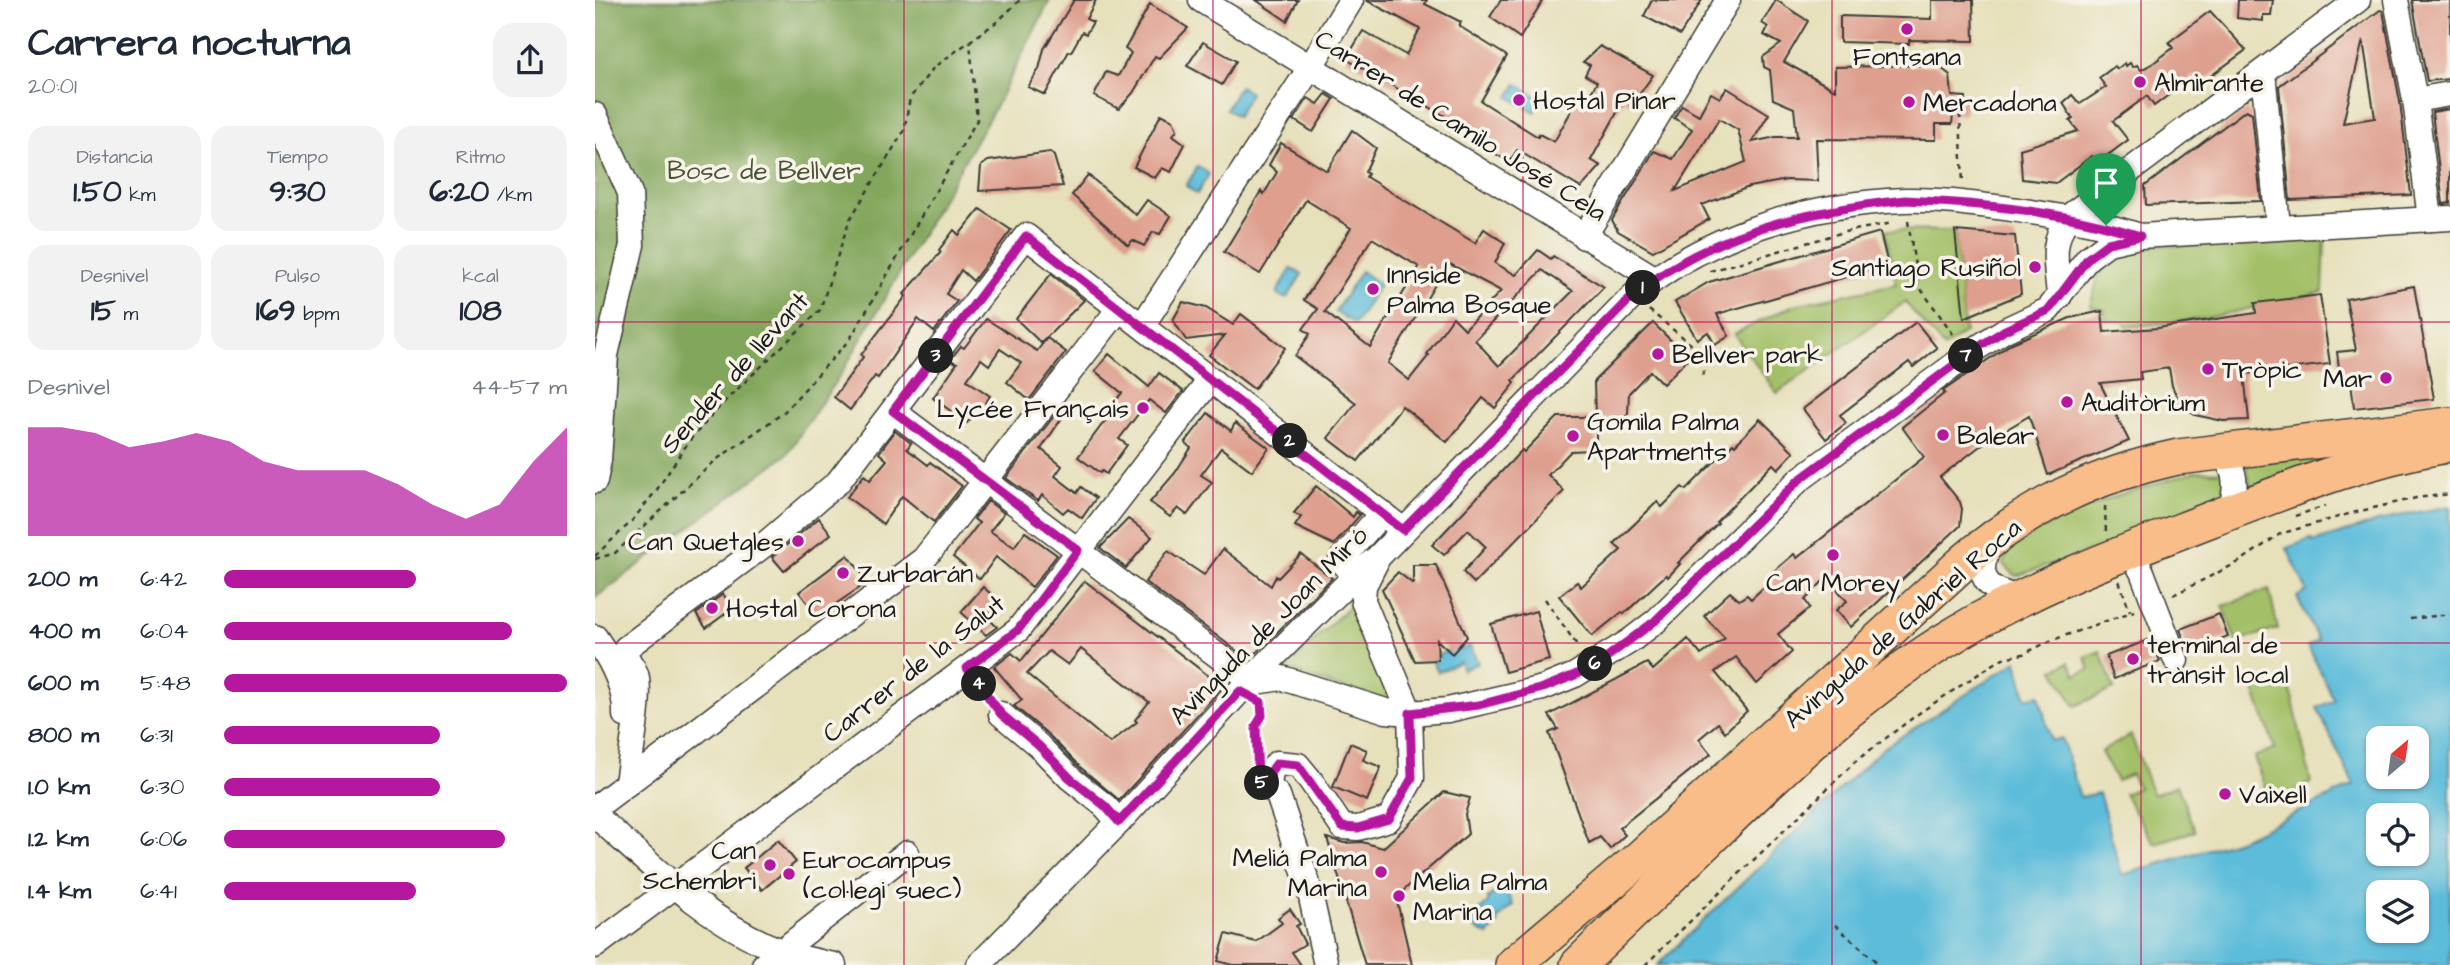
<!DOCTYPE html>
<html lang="es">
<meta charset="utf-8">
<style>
:root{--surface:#fff;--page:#f2f2f3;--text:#1f2937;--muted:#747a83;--accent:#b5179e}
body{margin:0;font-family:"Architects Daughter",sans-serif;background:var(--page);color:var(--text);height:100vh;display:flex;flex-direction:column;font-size:26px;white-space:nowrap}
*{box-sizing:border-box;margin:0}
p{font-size:23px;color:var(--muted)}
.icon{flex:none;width:38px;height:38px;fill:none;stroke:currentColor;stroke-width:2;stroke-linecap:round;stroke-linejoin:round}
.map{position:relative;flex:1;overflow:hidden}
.sheet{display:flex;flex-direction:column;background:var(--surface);width:595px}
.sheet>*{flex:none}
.needle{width:46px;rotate:29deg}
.fabs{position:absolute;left:1771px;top:726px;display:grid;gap:14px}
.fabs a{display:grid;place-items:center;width:63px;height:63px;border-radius:14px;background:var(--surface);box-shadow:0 2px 5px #0004;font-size:35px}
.pin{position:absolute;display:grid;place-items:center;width:60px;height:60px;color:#fff;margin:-72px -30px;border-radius:50% 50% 50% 0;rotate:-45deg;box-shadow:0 0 7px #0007}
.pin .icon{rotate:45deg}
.km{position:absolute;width:35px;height:35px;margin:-18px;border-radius:50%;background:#222;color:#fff;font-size:19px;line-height:35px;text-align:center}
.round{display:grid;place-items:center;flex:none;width:74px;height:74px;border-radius:21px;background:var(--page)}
.overview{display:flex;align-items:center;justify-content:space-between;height:119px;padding:0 28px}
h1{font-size:38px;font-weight:800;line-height:52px}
.metrics{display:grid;grid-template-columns:repeat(3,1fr);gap:10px;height:119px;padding:7px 28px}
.metrics div{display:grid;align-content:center;border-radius:18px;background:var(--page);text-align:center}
.metrics b{font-size:30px;font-weight:800}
.metrics small{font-size:19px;font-weight:400}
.metrics p{font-size:19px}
.chart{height:196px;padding:14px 28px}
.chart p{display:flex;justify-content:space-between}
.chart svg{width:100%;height:126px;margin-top:7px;fill:var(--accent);opacity:.7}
ul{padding:0 28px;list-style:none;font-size:23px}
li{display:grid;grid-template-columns:112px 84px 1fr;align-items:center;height:52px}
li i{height:18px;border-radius:9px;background:var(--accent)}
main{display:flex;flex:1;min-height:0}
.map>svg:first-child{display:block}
</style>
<main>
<section class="sheet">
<div class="overview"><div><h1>Carrera nocturna</h1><p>20:01</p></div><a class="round"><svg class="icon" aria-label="share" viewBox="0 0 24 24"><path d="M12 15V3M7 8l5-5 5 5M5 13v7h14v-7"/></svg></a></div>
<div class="metrics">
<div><p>Distancia</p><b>1.50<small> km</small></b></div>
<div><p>Tiempo</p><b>9:30</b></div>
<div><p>Ritmo</p><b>6:20<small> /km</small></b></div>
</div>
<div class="metrics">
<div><p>Desnivel</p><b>15<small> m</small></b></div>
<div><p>Pulso</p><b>169<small> bpm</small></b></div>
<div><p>kcal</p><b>108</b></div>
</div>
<div class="chart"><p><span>Desnivel</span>44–57 m</p>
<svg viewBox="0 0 160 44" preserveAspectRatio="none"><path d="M0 44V6L10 6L20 8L30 13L40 11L50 8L60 11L70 18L80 21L90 21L100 21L110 26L120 33L130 38L140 33L150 18L160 6V44z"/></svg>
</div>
<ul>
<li><b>200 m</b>6:42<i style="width:56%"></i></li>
<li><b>400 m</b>6:04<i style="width:84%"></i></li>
<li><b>600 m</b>5:48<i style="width:100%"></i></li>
<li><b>800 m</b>6:31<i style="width:63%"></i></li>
<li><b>1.0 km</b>6:30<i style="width:63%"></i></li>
<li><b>1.2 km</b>6:06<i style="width:82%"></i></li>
<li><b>1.4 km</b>6:41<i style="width:56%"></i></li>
</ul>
</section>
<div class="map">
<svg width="1855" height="965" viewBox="0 0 1855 965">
<rect width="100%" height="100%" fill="#f7f3e8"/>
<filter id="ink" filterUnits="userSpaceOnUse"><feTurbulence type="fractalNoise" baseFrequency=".0143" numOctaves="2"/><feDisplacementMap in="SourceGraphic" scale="14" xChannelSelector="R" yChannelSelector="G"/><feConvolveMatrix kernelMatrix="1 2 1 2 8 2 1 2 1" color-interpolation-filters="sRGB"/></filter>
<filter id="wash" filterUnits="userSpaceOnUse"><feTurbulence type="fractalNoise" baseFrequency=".00686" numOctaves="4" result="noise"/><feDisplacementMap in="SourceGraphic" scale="28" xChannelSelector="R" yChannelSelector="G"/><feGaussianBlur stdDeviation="1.57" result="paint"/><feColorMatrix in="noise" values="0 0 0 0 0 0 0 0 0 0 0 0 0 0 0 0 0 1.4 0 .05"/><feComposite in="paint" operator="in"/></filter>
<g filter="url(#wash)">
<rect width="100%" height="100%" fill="#e6e0bb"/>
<g fill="#a3c067" stroke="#606e42" stroke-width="2">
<path d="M1290 230 1360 231 1370 332 1349 348 1310 302 1182 393 1139 334 1199 305 1301 284Z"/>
<path d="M1730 240 1728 292 1608 319 1531 327 1529 322 1508 320 1510 310 1495 306 1507 265 1530 247Z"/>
<path d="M1773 450 1656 488 1651 463Z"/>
<path d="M1601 471 1634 472 1635 500 1535 538 1421 576 1408 564 1415 546 1479 512 1527 494Z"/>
<path d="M1674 589 1683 629 1641 641 1628 606Z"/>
<path d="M767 594 815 713 690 668Z"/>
<path d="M1505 651 1519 689 1480 706 1459 670 1474 662 1481 675 1495 669 1490 657Z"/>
<path d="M1693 678 1716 783 1675 802 1659 757 1680 748 1658 687Z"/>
<path d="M1536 735 1558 795 1582 785 1600 831 1559 843 1557 840 1529 794 1543 788 1536 774 1522 781 1506 752Z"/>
</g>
<path fill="#82a65c" stroke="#4f613c" stroke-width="2" d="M0 0H455L402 104 249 369 192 454 0 598Z"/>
<g fill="#5bbcda" stroke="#3c6c7b" stroke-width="2" fill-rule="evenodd">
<path d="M922 84 948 100 940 112 914 97Z"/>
<path d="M645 86 655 93 642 116 631 109Z"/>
<path d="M603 166 614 174 602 194 591 186Z"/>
<path d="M696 269 707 274 693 297 689 298 683 294V291Z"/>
<path d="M766 271 785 284 760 324 740 312Z"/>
<path d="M1855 506V965H1062L1287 749 1422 661 1431 698 1444 695 1456 741 1467 738 1485 797 1504 793 1527 875 1647 839 1759 785 1722 708 1739 700 1713 646 1723 640 1702 597 1712 591 1692 548 1716 539 1718 542 1799 517ZM1783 738H1822V777H1783ZM1783 816H1822V854H1783ZM1783 892H1822V931H1783Z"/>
<path d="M864 646 866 650 875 646 883 663 868 670 865 662 843 672 838 662 847 653Z"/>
<path d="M903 889 912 892 918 905 903 919V925L893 935 880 928 878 916 893 903V898Z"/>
</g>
<g id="blocks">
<g fill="#de9f8e" fill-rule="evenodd">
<path d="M479 0H501L491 19 498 22 491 34 487 32 476 52 474 51 450 95 433 87 444 69 449 49Z"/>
<path d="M661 0H703L692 21Z"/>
<path d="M771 0H832L830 4 866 22 864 26 912 56 886 101 943 137 944 134 959 142 983 99 993 98 1002 82 990 75 995 65 988 62 1005 46 1058 75 1037 105 1029 100 996 160 1006 166 986 188 922 150 914 162 878 140 881 134 751 59 768 31 811 55 825 29Z"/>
<path d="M906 0H948L925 38 895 17Z"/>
<path d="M1057 0H1107L1085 35 1049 16Z"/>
<path d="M1181 0 1213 21 1189 62 1240 90V67L1342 65 1355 75 1357 96 1371 97 1370 115 1358 114 1357 124H1341V140L1221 139 1223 181 1192 180 1154 187 1107 205 1114 219 1058 251 1023 231 1017 220 1059 151 1078 159 1097 129 1079 118 1087 105 1104 115 1116 93 1125 98 1132 88 1174 114 1157 142 1181 137H1202L1199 108 1178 99 1175 70 1169 67 1168 57 1186 44 1169 35 1173 27 1167 23ZM1124 119 1143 130 1151 162 1080 191Z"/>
<path d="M1337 0H1378L1379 41 1314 40V44L1245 42V16L1337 19Z"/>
<path d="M1643 0H1678L1676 15H1668V21L1642 18Z"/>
<path d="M1817 0H1855V79L1832 81Z"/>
<path d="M555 4 593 28 564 58 560 56 538 93 524 109 499 96 511 72 523 76 536 53 530 49Z"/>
<path d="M1785 10 1788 11 1805 102 1816 195 1695 200 1684 86ZM1768 40 1780 118 1748 123Z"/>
<path d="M1615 11 1651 50 1606 83 1600 75 1559 106 1552 96 1518 121 1533 140 1502 163 1497 156 1461 183 1427 179 1425 149 1483 131 1475 121 1478 119 1468 103 1477 95 1485 104 1511 87 1504 78 1520 66 1522 69 1530 63 1531 66 1535 63 1538 67 1542 65 1546 70 1557 64 1578 48 1574 42Z"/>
<path d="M608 42 641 61 627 85 592 66Z"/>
<path d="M731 94 739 99 718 132 699 120 713 98 723 104Z"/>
<path d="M1855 109V203L1848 204 1837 112Z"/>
<path d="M1651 110 1657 113 1666 201 1551 205 1550 186Z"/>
<path d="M566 114 578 120 582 130 578 135 590 144 576 172 567 168 560 178 539 167Z"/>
<path d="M757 130 781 148 770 172 773 174 771 177 880 243 889 229 910 243 900 263 921 275 943 250 956 259 958 256 1009 287 918 380 920 383 900 408 888 398 852 442 807 406 763 461 733 438 761 403 700 356 715 334 708 329 723 309 709 300 756 228 711 200 665 274 629 252 666 191 669 194 682 172 674 165 686 143 732 171ZM777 238 824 267 775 347 730 312ZM853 263 906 291 870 329 858 317 832 354 834 355 814 380 793 363ZM947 270 978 291 904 366 880 340Z"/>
<path d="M455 152 459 156 468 186 384 191 386 166 393 161Z"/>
<path d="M493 175 541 215 552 200 576 216 565 234 558 232 549 246 538 240 533 245 477 195Z"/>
<path d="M385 209 416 230 378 281 366 270 351 294 362 301 339 332 323 319 283 378 280 376 255 410 239 397 268 357 266 355 311 296 309 294 346 252 344 250 359 230 364 235Z"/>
<path d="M1360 231 1420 236 1426 294 1369 318Z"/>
<path d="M1285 232 1293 265 1122 314 1134 336 1120 345 1113 332 1102 339 1080 302 1114 282Z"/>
<path d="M456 274 489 300 446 343 421 319Z"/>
<path d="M1819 286 1839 399 1759 408 1756 382 1746 384 1742 352 1761 350 1751 299Z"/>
<path d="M1725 295 1735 364 1649 374 1654 420 1628 421 1600 415 1586 405 1577 386 1574 368 1545 372 1546 379 1505 383 1534 441 1453 475 1434 416 1389 443 1345 477 1365 502 1367 509 1365 526 1256 627 1241 610 1252 601 1232 577 1210 600 1215 608 1183 634 1197 652 1162 684 1141 657 1120 672 1152 711 1130 732 1123 723 1104 739 1116 754 1024 828 1030 835 1015 849 1005 837 994 843 954 733 963 729 954 715 1052 663 1058 670 1093 639 1106 655 1130 638 1109 616 1135 592 1144 600 1152 595 1156 599 1181 576 1178 572 1199 554 1202 558 1329 457 1307 427 1350 393 1348 391 1417 343 1475 318 1507 311 1509 332 1563 328 1661 313 1660 303Z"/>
<path d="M588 302 611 308 638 325 646 314 690 348 659 389 614 355 630 335 591 340 578 320Z"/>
<path d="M391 319 442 351 452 338 471 352 434 400 412 382 426 363 405 349 394 365 386 359 372 380 395 396 383 417 379 415 372 423 338 398 362 363 355 360 366 346 369 348Z"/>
<path d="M1321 322 1342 348 1318 367 1314 362 1245 415 1251 423 1231 439 1208 409Z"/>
<path d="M1058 323 1094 358 1068 384 1055 371 1034 393 1033 413 1029 419H1001V446L996 450 976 451 953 475 969 491 879 583 868 572 891 547 873 530 849 555 837 545 927 450 929 452 963 417H1000L999 381Z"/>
<path d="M514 354 554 387 564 373 588 391 571 413 554 400 524 439 532 445 511 474 507 471 505 473 483 457 512 418 509 415 527 393 500 371Z"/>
<path d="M463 411 469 415 446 449 467 466 460 476 482 493 486 487 501 498 487 518 473 508 468 513 447 495 443 501 411 478Z"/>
<path d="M613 413 636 431 640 423 674 448 657 471 626 448 606 475 617 482 592 515 583 508 575 517 555 502 580 473 596 448 590 443Z"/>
<path d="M1165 419 1199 452 1183 469 1178 464 1121 522 1123 523 1083 563 1085 564 1073 577 1071 575 1060 585 1029 614 1027 612 997 636 964 596 982 582 986 587 1026 550 1019 544 1062 502 1067 507 1087 487 1091 490 1138 443 1140 445Z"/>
<path d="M300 431 316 443 312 449 333 465 335 462 367 486 339 522 307 496 288 524 252 497 269 475 275 480 292 460 284 453Z"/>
<path d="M721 486 758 517 761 512 765 515 739 545 700 526 706 517 699 513Z"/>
<path d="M393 501 409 513 395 531 419 547 430 532 462 555 437 587 401 557 385 579 358 557 384 523 379 519Z"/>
<path d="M224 518 236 534 189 571 177 557Z"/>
<path d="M533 519 557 537 531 568 505 548Z"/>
<path d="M628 549 676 586 681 576 683 578 706 554 737 578 654 660 550 582 573 551 609 575Z"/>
<path d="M253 555 273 582 223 616 204 592Z"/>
<path d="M818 565H841L872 637 857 654 842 640 843 660 820 661 787 589 803 572 818 584Z"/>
<path d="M490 581 628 687 524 800 485 767 454 735 419 706 427 700 399 667 417 653 426 661ZM486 649 554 702 540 720 542 722 515 743 432 674 454 651 473 665Z"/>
<path d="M388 587 404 601 391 616 402 627 391 635 366 612Z"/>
<path d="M128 594 138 608 111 628 101 614Z"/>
<path d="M941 611 954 660 910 672 896 624Z"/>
<path d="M1624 614 1633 636 1594 652 1585 629Z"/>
<path d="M1556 639 1565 661 1519 679 1511 656Z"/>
<path d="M755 743 772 750 768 760 786 767 772 801 738 787Z"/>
<path d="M849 792 875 798 870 814 873 834 801 897 817 965H770L732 838 749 843 767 842 788 848Z"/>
<path d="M183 840 201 862 167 890 149 868Z"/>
<path d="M695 909 705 924 701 926 710 944 697 952 706 965H637L623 961 631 934 661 942 687 923 683 918Z"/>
</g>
</g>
</g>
<g filter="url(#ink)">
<use href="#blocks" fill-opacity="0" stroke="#3a3934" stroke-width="2"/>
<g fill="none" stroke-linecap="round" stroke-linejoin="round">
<g stroke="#3a3934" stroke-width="27">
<g id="minor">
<path d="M606 0 1059 278"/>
<path d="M1801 0 1820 100 1835 219"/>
<path d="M1668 72 1683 226"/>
<path d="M1820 100 1855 94"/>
<path d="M0 115 35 193 37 245 11 355 4 460 0 481"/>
<path d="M989 237 1133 0"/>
<path d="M1464 297C1462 264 1454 245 1473 217L1763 0"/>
<path d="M547 326 715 68 756 0"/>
<path d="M298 411 655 680"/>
<path d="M1621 451C1644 465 1642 491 1634 512"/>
<path d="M1398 540C1379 574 1387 589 1425 598"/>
<path d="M1535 550 1547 572 1581 660"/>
<path d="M760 576 746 560 787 513"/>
<path d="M0 637C16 660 31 687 30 715"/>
<path d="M650 688 666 681 687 678 791 711 815 713 853 710 948 688 980 675 1035 641 1061 621 1204 480 1382 348 1410 330 1453 310 1493 258 1513 243 1544 236"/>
<path d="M406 714 444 746 475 778 510 806 524 822"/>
<path d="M32 784C35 756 46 704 42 678 40 665 30 663 31 648L169 545 243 482 431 236 808 530"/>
<path d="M0 808 329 559 524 309"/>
<path d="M0 815C58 867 113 923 186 951 203 958 222 961 239 965"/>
<path d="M0 946 423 630 616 379"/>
<path d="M169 965 312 853"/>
<path d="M384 965 524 822 655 680 760 576 783 557 1038 296C1112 234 1213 204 1309 200 1342 199 1377 204 1410 208 1456 215 1500 221 1545 236L1855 218"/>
<path d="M731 965 713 884 683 795 674 787 676 771 682 763 703 765 716 781 747 827 763 828 794 819 817 778 815 713 768 601 769 586 781 562"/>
</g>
</g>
<g stroke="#3a3934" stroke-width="38">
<g id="highway">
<path d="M918 965 1046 857 1370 561C1434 506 1500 475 1583 457L1855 425"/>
<path d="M983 965C1027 922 1072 880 1116 837 1193 762 1271 687 1364 632 1443 584 1529 553 1614 520 1690 491 1765 460 1846 446"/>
</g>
</g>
<g stroke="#3a3934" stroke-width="2.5" stroke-dasharray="5 5" stroke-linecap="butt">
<path d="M1365 114 1368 184"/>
<path d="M1313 221 1323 285 1361 338"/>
<path d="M1115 271 1249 232 1298 223"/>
<path d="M1054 310 1114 359 1106 378"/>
<path d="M1510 506 1511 534"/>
<path d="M1700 516 1730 506"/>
<path d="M0 556 36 522 61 491 94 441 130 401 225 310 254 221 309 131 315 98 339 67 403 21 425 0"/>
<path d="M0 559 20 553 121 460 188 413 255 339 382 120 375 42"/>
<path d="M1524 581 1535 611"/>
<path d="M1578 595 1644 562 1685 534 1757 513 1821 498 1855 494"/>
<path d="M950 599 984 648"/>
<path d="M1815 619 1855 614"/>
<path d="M383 683 394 697"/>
<path d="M662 755 661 726 667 716 666 704"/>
<path d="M1240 925 1285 965"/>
<path d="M1050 965 1262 760 1327 711 1408 658 1428 654 1455 641 1539 611"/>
</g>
<use href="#minor" stroke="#fff" stroke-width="24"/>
<use href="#highway" stroke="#f8bd89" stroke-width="35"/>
</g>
</g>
<g fill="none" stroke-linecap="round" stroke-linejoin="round" filter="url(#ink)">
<g stroke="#fff" stroke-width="14">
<path id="route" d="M1310 200C1389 204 1469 211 1545 236L1513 243 1493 258 1454 310 1410 330 1382 348 1204 480 1060 621 1008 660 980 675 948 688 884 705 815 713 817 778 794 819 763 828 747 827 703 765 682 763 676 771 674 787 663 780 661 726 667 716 666 702 645 691 524 822 510 806 475 778 444 746 406 714 372 668 423 630 483 550 298 411 431 236 808 530 1038 296C1116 231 1212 211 1310 200Z"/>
</g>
<use href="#route" stroke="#b5179e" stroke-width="9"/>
</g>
<path fill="none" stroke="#c2185b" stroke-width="2" stroke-opacity="0.55" d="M309 0V965M618 0V965M928 0V965M1237 0V965M1546 0V965M0 322H1855M0 643H1855"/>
<g fill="#b5179e" stroke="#f7f3e8" stroke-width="2.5">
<circle cx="1312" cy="29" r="7"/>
<circle cx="1545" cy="82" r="7"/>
<circle cx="924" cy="100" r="7"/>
<circle cx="1314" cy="102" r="7"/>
<circle cx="1440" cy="267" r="7"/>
<circle cx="778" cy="289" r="7"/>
<circle cx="1063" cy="354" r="7"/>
<circle cx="1613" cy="369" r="7"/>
<circle cx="1791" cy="378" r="7"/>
<circle cx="1472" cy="402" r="7"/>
<circle cx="548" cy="408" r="7"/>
<circle cx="1348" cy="435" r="7"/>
<circle cx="978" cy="436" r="7"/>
<circle cx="203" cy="541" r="7"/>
<circle cx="1238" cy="555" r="7"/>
<circle cx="248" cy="573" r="7"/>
<circle cx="117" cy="608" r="7"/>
<circle cx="1538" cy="659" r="7"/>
<circle cx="1630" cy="794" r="7"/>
<circle cx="175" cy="865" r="7"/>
<circle cx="786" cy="872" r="7"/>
<circle cx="194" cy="874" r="7"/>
<circle cx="804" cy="896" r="7"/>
</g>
<g text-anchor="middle" stroke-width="7" stroke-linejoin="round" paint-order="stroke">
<g font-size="26" fill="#1c1c1c" stroke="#f7f3e8" text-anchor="start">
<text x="1312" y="65" text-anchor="middle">Fontsana</text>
<text x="1559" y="91">Almirante</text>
<text x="938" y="109">Hostal Pinar</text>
<text x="1328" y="111">Mercadona</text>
<text x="1426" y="276" text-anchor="end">Santiago Rusiñol</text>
<text x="792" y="283">Innside<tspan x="792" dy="30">Palma Bosque</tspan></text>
<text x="1077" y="363">Bellver park</text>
<text x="1627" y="378">Tròpic</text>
<text x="1777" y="387" text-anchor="end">Mar</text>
<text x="1486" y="411">Auditòrium</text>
<text x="534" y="417" text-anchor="end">Lycée Français</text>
<text x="992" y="430">Gomila Palma<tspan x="992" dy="30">Apartments</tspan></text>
<text x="1362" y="444">Balear</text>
<text x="189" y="550" text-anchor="end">Can Quetgles</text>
<text x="262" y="582">Zurbarán</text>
<text x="1238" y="591" text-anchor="middle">Can Morey</text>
<text x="131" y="617">Hostal Corona</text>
<text x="1552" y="653">terminal de<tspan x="1552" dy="30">trànsit local</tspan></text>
<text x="1644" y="803">Vaixell</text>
<text x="161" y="859" text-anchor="end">Can<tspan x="161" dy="30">Schembri</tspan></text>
<text x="772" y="866" text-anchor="end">Meliá Palma<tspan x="772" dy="30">Marina</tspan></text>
<text x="208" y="868">Eurocampus<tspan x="208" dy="30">(col·legi suec)</tspan></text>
<text x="818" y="890">Melia Palma<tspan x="818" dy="30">Marina</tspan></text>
</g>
<g font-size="26" fill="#1c1c1c" stroke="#f7f3e8">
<text transform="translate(866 125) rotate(32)" y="9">Carrer de Camilo José Cela</text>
<text transform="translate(139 372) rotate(-48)" y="9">Sender de llevant</text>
<text transform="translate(1307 623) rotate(-41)" y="9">Avinguda de Gabriel Roca</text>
<text transform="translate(673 625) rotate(-45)" y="9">Avinguda de Joan Miró</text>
<text transform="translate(318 668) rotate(-38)" y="9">Carrer de la Salut</text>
</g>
<g font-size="26" fill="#4b5536" stroke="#f7f3e8">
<text x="169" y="179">Bosc de Bellver</text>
</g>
</g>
</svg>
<div class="fabs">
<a><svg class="needle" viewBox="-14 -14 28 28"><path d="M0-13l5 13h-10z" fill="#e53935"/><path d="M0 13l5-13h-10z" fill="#747a83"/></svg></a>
<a><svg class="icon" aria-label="locate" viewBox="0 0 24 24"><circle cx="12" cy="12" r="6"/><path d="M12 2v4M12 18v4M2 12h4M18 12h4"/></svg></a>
<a><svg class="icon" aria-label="layers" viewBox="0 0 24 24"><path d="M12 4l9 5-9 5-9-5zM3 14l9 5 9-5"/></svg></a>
</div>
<div class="pin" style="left:1511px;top:225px;background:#1e9e55"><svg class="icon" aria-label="arrive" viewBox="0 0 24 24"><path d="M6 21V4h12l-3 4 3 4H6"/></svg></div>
<b class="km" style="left:1048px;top:288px">1</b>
<b class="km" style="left:695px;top:441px">2</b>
<b class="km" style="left:341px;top:356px">3</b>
<b class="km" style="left:384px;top:684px">4</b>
<b class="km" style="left:667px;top:783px">5</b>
<b class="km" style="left:1000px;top:664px">6</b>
<b class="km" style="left:1371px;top:356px">7</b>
</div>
</main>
